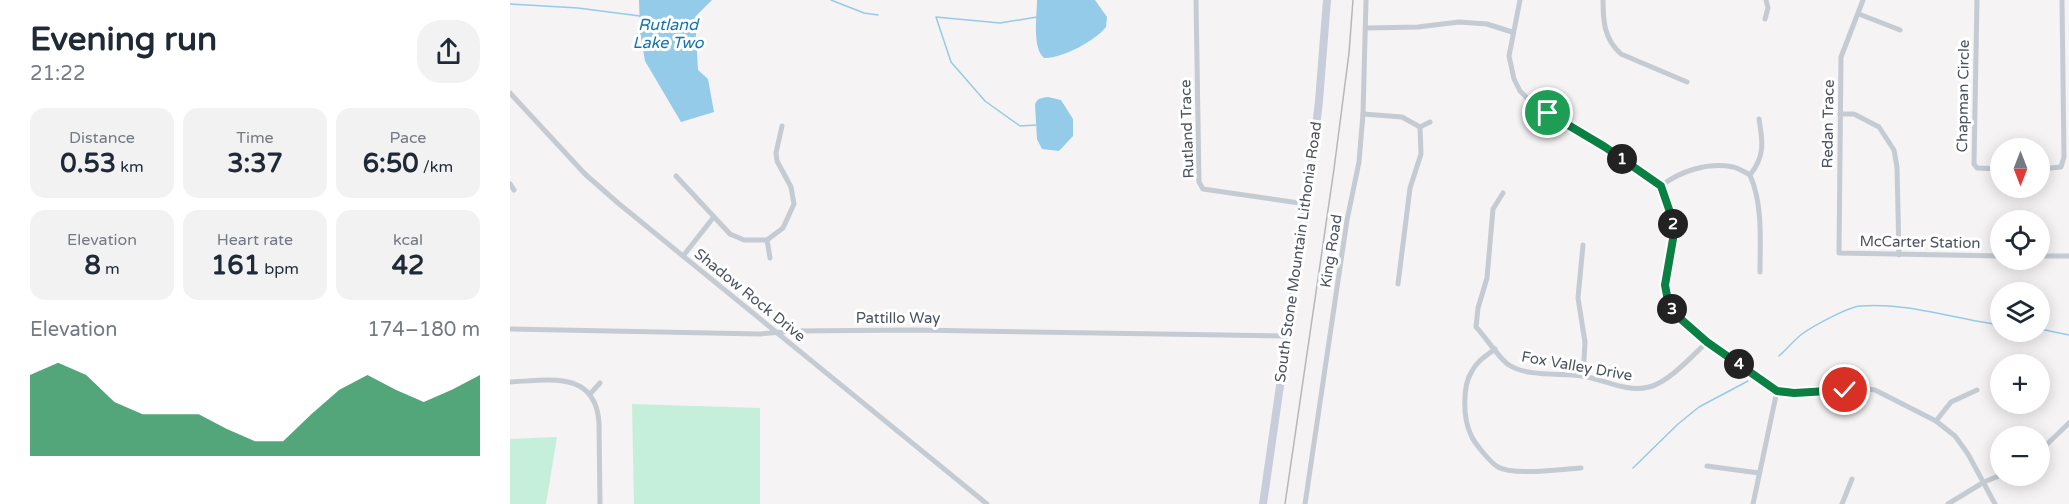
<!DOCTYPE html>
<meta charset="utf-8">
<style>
:root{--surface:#fff;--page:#f2f2f3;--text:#1f2937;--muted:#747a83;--accent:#0b8043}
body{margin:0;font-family:"Varela Round",sans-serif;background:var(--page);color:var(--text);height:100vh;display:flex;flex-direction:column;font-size:22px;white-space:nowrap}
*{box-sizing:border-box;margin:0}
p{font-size:20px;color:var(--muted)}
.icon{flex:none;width:33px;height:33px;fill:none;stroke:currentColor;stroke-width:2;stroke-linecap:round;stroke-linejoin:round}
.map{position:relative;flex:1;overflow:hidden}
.sheet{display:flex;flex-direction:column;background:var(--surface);width:510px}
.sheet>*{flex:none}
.needle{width:39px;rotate:180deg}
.controls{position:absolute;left:1480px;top:138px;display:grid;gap:12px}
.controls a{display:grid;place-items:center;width:60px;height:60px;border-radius:50%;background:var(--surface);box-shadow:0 3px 15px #0003;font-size:30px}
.pin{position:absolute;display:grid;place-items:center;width:51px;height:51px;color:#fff;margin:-26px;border:3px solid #fff;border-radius:50%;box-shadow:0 2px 6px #0007}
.km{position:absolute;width:30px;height:30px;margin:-15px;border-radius:50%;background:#222;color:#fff;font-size:16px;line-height:30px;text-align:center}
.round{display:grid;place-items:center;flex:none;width:63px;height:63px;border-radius:24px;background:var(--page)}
.summary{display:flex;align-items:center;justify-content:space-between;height:102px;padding:0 30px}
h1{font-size:33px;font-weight:700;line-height:45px}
.stats{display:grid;grid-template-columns:repeat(3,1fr);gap:9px;height:102px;padding:6px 30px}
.stats div{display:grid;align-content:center;border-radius:15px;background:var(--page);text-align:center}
.stats b{font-size:26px;font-weight:700}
.stats small{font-size:16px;font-weight:400}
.stats p{font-size:16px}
.chart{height:168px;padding:12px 30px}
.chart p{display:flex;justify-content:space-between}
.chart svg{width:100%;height:108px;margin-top:6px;fill:var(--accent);opacity:.7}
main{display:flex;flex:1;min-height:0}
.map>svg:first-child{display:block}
</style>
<main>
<section class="sheet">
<div class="summary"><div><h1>Evening run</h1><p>21:22</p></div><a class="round"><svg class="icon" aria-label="share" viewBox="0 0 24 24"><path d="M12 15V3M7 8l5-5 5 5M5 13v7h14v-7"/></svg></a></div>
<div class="stats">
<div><p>Distance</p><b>0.53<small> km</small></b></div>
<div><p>Time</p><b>3:37</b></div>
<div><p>Pace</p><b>6:50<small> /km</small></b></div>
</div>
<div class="stats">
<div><p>Elevation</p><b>8<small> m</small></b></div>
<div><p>Heart rate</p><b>161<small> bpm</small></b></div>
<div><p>kcal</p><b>42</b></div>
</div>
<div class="chart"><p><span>Elevation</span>174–180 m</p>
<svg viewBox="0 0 160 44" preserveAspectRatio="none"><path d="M0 44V11L10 6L20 11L30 22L40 27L50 27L60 27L70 33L80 38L90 38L100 27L110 17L120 11L130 17L140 22L150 17L160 11V44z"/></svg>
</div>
</section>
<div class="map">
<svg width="1559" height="504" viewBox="0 0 1559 504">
<rect width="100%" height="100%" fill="#f5f3f3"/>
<g fill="#c5efdb">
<path d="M122 404 250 408V504H124Z"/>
<path d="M47 437 36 504H0V439Z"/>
</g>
<g fill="#94cbe9">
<path d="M129 0H202L185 17 188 70 198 79 204 112 171 122 135 61 130 32Z"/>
<path d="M527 0H585L597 17 596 27C585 41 551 59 534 58 522 48 527 15 527 0Z"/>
<path d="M538 97 551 100 563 119V136L549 151 532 149 527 139 525 105C527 98 531 98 538 97Z"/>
</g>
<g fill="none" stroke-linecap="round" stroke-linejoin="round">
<g stroke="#94cbe9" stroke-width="1.5">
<path d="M321 0 354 13 368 15"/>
<path d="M0 4 68 8 130 16"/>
<path d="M526 125 510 126 475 101 441 62 426 17 490 23 527 17"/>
<path d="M1530 329 1559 335"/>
<path d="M1269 356C1277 349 1284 340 1292 334 1303 326 1338 307 1350 306 1397 302 1444 319 1491 325"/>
<path d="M1123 468 1168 424 1189 407 1238 381"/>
</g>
<g stroke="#c5cbd3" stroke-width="5">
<path d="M686 0 689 182 693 189 796 204"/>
<path d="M1010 0 999 56 1004 79 1010 91 1025 106 1095 147 1151 186 1163 221V239L1155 285 1158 301 1165 314 1197 342 1267 391 1284 393 1349 388 1365 390 1426 421 1445 436 1458 454 1485 504"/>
<path d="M1093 0C1093 21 1094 39 1111 54L1177 82"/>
<path d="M1353 0 1331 57 1329 253 1491 256"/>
<path d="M1467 0 1464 164 1467 168 1491 169"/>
<path d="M1349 14 1390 30"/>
<path d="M1255 19 1258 8 1256 0"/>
<path d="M857 28 908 27 949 22 977 24 1002 32"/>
<path d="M0 93 75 174 108 203 477 504"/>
<path d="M853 114 892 117 910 127"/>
<path d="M1330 114H1344L1369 127 1384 150 1387 167 1389 255"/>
<path d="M910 127 920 122"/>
<path d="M1530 169 1551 167 1554 157 1552 0"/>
<path d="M1240 175C1255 156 1253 142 1249 119"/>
<path d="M166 176 220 234 234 240H257L273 228 284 204 281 187 267 161 266 153 272 126"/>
<path d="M0 184 4 190"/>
<path d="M1151 186C1170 171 1198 162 1223 167 1228 168 1235 172 1240 175 1253 205 1250 239 1250 272"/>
<path d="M993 193 983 209 977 278 968 308 966 327C975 336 990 360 999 365 1017 377 1051 373 1072 376 1094 379 1116 393 1139 387 1159 382 1182 356 1197 342"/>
<path d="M257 240 260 258"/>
<path d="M173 256 203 218"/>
<path d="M1530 256H1559"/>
<path d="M888 284 900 188 911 154 910 127"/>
<path d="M0 329 250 334 283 331 404 330 777 336"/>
<path d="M985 349C976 356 967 361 962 371 952 386 953 419 961 435 964 443 981 463 988 467 1003 476 1052 469 1071 468"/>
<path d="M1073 376 1075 342 1068 298 1073 245"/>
<path d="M0 382C39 380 85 370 89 422L90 504"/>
<path d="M80 394 90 383"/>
<path d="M1426 421 1441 402 1467 390"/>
<path d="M1530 451 1559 423"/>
<path d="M1197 466 1249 473"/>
<path d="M795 504 837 220 849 162 853 114 856 0"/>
<path d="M1243 504 1267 391"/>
<path d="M1332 504 1342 479"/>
<path d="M1438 504 1474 482 1491 475"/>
</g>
<path stroke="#c7cdda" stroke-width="8" d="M753 504 800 177 809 101 817 0"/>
<path stroke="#b5b7bc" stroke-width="1.5" d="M775 504 824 169 839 53 843 0"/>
</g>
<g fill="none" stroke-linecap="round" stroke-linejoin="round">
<g stroke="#fff" stroke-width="12">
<path id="route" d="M1038 113 1095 147 1151 186 1163 221V239L1155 285 1158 301 1165 314 1197 342 1267 391 1284 393 1335 390"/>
</g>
<use href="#route" stroke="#0b8043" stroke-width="8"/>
</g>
<g text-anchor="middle" stroke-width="6" stroke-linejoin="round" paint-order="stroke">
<g font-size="15" fill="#4b5360" stroke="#fff">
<text transform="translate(1453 96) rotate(-89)" y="5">Chapman Circle</text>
<text transform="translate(1318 124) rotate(-89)" y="5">Redan Trace</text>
<text transform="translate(677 129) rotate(-92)" y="5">Rutland Trace</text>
<text transform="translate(1410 242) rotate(1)" y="5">McCarter Station</text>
<text transform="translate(821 251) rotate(-81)" y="5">King Road</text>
<text transform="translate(788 252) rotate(-82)" y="5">South Stone Mountain Lithonia Road</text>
<text transform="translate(240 295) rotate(39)" y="5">Shadow Rock Drive</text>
<text x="388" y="323">Pattillo Way</text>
<text transform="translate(1067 366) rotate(10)" y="5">Fox Valley Drive</text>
</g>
<g font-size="16" font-style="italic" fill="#1474aa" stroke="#fff">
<text x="158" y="30">Rutland<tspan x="158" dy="18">Lake Two</tspan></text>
</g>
</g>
</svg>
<div class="controls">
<a><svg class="needle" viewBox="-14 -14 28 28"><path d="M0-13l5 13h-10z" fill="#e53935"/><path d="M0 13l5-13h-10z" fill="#747a83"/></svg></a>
<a><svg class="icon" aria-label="locate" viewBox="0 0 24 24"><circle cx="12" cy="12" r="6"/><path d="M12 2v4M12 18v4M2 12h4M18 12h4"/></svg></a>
<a><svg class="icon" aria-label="layers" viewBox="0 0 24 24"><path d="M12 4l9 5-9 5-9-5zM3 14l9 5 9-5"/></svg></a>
<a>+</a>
<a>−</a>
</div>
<div class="pin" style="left:1038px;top:113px;background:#1e9e55"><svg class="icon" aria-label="arrive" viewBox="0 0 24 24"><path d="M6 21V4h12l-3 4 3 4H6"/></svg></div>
<div class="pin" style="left:1335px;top:390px;background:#d93025"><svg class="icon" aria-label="check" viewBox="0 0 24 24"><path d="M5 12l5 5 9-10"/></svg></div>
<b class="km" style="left:1112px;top:159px">1</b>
<b class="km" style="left:1163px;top:224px">2</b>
<b class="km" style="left:1162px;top:309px">3</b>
<b class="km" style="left:1229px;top:364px">4</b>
</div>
</main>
